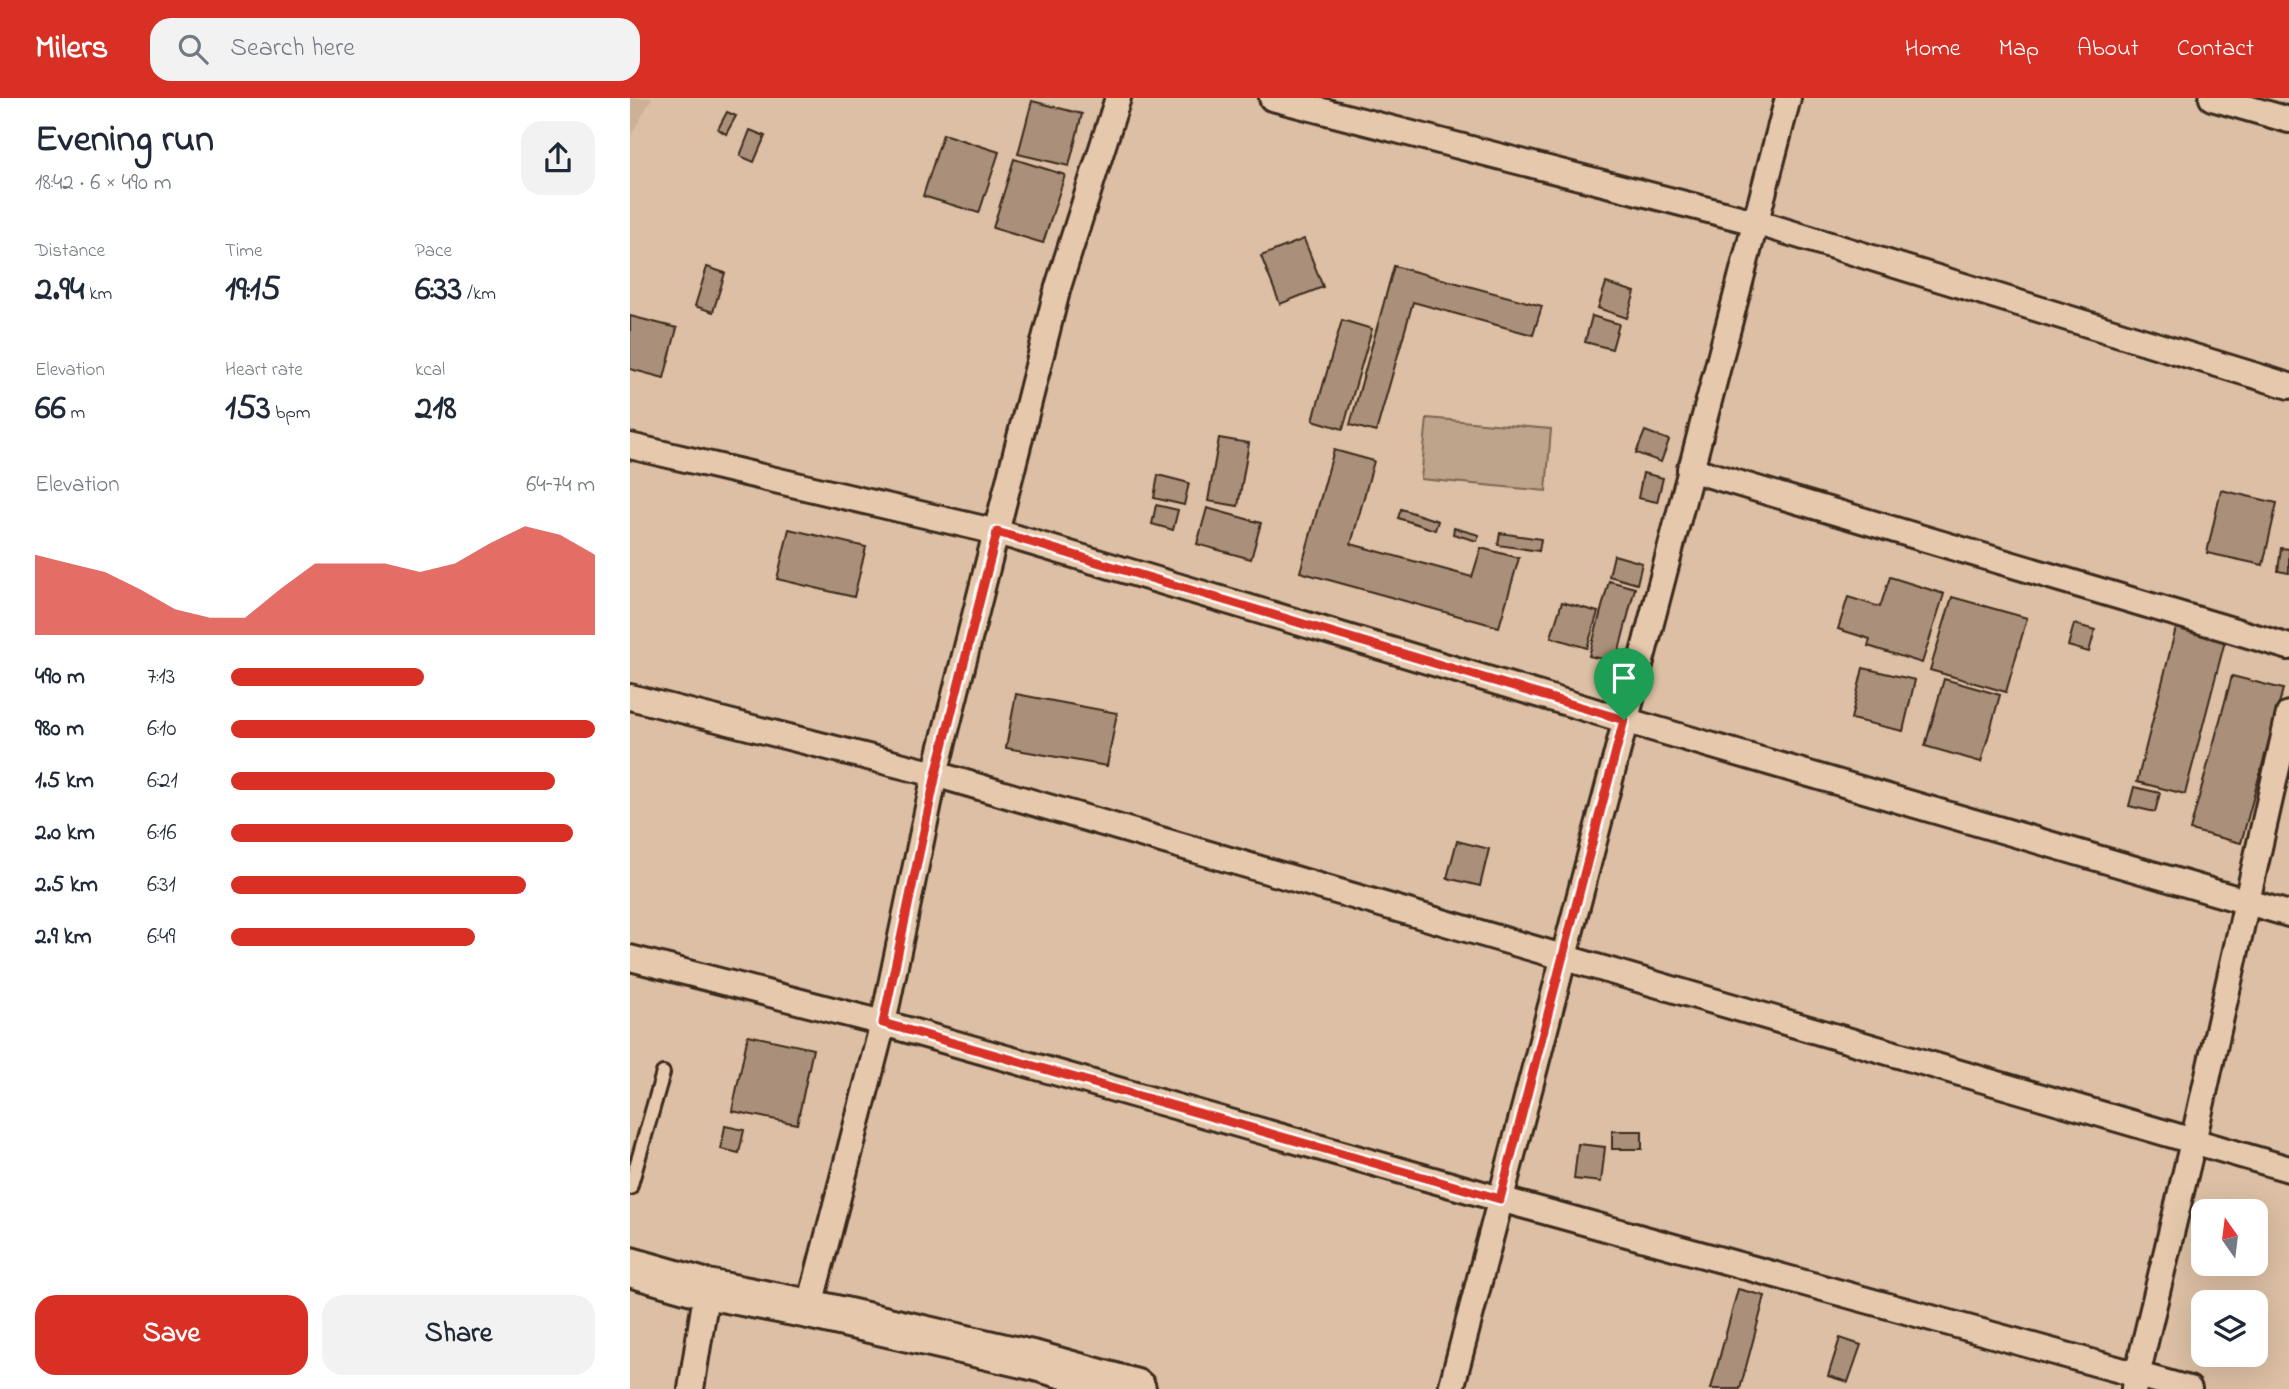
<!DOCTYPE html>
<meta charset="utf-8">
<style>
:root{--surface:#fff;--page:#f2f2f3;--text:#1f2937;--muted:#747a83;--accent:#d93025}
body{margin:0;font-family:"Indie Flower",sans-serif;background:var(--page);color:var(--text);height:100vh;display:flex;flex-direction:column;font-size:26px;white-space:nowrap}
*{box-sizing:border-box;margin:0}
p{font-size:23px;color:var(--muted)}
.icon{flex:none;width:38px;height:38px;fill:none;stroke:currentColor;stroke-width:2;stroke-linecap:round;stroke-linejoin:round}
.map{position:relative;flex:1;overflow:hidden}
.drawer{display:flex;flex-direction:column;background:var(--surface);width:630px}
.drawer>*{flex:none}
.needle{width:46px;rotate:346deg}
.tools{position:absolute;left:1561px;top:1101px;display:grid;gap:14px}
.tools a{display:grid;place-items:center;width:77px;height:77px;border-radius:14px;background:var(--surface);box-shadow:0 7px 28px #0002;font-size:35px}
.pin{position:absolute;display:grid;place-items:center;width:60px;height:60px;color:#fff;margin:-72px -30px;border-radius:50% 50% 50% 0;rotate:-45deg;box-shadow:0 0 7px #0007}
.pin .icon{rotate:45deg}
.round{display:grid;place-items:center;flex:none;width:74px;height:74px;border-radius:21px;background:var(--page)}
.summary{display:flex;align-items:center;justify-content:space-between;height:119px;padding:0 35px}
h1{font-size:38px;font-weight:700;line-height:52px}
.figures{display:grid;grid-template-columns:repeat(3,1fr);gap:10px;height:119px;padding:7px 35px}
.figures div{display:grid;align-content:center}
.figures b{font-size:35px;font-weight:700}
.figures small{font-size:19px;font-weight:400}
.figures p{font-size:19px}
.chart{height:196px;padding:14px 35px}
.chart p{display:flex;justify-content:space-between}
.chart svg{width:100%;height:126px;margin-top:7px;fill:var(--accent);opacity:.7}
.primary-button{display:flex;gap:14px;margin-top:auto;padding:14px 35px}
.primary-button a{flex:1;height:80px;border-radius:21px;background:var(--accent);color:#fff;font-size:28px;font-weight:700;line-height:80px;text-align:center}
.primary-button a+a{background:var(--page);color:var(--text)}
ul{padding:0 35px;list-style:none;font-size:23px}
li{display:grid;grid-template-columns:112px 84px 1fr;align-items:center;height:52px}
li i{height:18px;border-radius:9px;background:var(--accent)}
header{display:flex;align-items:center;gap:42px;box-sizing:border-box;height:98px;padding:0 35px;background:var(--accent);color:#fff}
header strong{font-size:33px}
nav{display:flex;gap:38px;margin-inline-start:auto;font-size:24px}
.search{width:490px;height:63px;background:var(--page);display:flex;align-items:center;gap:18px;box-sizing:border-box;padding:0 24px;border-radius:21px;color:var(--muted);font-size:26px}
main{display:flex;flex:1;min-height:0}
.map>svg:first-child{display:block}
</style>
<header>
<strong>Milers</strong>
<div class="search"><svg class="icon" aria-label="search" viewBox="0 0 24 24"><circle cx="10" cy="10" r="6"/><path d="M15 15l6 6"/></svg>Search here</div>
<nav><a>Home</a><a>Map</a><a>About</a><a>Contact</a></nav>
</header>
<main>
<section class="drawer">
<div class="summary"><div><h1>Evening run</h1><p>18:42 · 6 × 490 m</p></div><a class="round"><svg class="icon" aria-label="share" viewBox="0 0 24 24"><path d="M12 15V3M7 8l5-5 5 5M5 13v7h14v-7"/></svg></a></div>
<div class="figures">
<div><p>Distance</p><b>2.94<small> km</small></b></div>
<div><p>Time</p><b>19:15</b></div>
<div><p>Pace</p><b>6:33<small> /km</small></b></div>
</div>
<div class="figures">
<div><p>Elevation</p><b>66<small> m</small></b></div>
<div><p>Heart rate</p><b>153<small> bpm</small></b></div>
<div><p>kcal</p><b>218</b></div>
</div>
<div class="chart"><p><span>Elevation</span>64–74 m</p>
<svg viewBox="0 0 160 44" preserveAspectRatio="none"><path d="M0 44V16L10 19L20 22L30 28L40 35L50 38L60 38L70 28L80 19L90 19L100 19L110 22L120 19L130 12L140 6L150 9L160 16V44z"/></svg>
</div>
<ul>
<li><b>490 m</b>7:13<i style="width:53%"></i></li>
<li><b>980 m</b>6:10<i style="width:100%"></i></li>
<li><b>1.5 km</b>6:21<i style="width:89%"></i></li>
<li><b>2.0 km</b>6:16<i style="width:94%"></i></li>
<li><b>2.5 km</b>6:31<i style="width:81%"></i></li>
<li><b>2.9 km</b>6:49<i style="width:67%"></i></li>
</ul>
<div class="primary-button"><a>Save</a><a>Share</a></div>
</section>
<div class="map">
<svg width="1659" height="1291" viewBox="0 0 1659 1291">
<rect width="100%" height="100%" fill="#dcbfa4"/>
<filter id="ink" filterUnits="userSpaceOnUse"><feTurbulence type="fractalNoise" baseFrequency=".0143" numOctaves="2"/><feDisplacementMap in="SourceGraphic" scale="14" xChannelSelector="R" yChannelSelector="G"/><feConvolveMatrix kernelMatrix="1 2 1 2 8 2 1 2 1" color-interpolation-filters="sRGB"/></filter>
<g filter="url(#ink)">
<path fill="#cdb197" d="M0 0H22L0 39Z"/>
<path fill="#bea48b" stroke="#7c6754" stroke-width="2" d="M797 320 921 331 916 393 791 381Z"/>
<g fill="#aa907a" stroke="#3b2a1e" stroke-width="2">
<path d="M402 3 452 16 439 68 388 56Z"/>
<path d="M97 14 106 18 96 36 88 31Z"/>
<path d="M120 32 135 38 124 64 110 58Z"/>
<path d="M313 36 369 54 349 115 293 98Z"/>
<path d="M384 61 435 77 413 145 363 130Z"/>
<path d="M674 141 693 189 650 206 631 158Z"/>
<path d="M764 168 912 208 903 237 783 204 746 334 720 327Z"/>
<path d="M77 169 95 175 83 214 65 208Z"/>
<path d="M976 185 1005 194 997 220 968 210Z"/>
<path d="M0 218 47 230 34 280 0 271Z"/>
<path d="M962 218 989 226 982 251 955 244Z"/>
<path d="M712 222 742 231 713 331 683 322Z"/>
<path d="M1015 333 1039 342 1031 364 1006 355Z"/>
<path d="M589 340 619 345 608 408 578 403Z"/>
<path d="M704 352 744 363 721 446 842 479 851 450 889 460 869 529 670 474Z"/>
<path d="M1013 375 1033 380 1027 404 1008 400Z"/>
<path d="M528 377 559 385 554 407 524 400Z"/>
<path d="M1591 392 1647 405 1633 467 1577 455Z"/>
<path d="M526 407 548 412 543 432 522 426Z"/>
<path d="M577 410 631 425 621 461 567 446Z"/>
<path d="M771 411 808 423 805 432 768 420Z"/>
<path d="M824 430 849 437 847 443 823 436Z"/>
<path d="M159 431 236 449 224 499 147 481Z"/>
<path d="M870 435 911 441 909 453 868 447Z"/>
<path d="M1651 450 1659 451V475L1648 473Z"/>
<path d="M984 457 1012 465 1007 486 979 478Z"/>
<path d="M1260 479 1314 496 1292 565 1238 548 1240 541 1208 531 1218 499 1250 509Z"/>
<path d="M979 483 1005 490 986 564 959 558Z"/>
<path d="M1322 499 1397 520 1376 594 1300 572Z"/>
<path d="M932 504 968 514 957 550 921 539Z"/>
<path d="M1444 526 1465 532 1459 554 1438 548Z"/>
<path d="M1547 526 1596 539 1555 696 1507 684Z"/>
<path d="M1233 570 1285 582 1273 633 1221 621Z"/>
<path d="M1602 578 1653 591 1611 745 1560 732Z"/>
<path d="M1314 581 1370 597 1351 664 1295 648Z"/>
<path d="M386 596 487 615 477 668 376 650Z"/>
<path d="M1504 689 1530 695 1525 714 1499 708Z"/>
<path d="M827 743 859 751 850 788 817 780Z"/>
<path d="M118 937 183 951 167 1026 102 1013Z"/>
<path d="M95 1028 114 1032 109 1055 91 1051Z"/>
<rect x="982" y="1033" width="30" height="18"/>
<path d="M948 1046 975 1049 971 1084 944 1081Z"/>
<path d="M1108 1191 1135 1198 1110 1291H1081Z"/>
<path d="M1210 1240 1231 1247 1218 1284 1198 1278Z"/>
</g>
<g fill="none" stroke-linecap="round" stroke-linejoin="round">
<g stroke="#3b2a1e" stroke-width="18">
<path id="service" d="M0 1090 33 975"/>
</g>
<g stroke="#3b2a1e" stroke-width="30">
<g id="minor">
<path d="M642 0 1125 124 1659 288"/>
<path d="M1582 0 1659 22"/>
<path d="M0 348 367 434 994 622 1659 816"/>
<path d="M1060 371 1659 549"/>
<path d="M0 599 305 676 1659 1071"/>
<path d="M0 860 253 925 870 1101 1559 1291"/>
<path d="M179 1211 253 925 305 676 428 189 488 0"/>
<path d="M1504 1290 1563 1044 1659 616"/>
<path d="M61 1291 77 1191"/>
<path d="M821 1291 1158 0"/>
</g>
</g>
<g stroke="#3b2a1e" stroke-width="44">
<path id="trunk" d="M0 1169 77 1191 179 1211 406 1263 506 1291"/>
</g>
<use href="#service" stroke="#e6c9ad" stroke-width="12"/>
<use href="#minor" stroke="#e6c9ad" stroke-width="24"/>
<use href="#trunk" stroke="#e6c9ad" stroke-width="38"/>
</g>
</g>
<g fill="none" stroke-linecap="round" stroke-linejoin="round" filter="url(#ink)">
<g stroke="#fff" stroke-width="14">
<path id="route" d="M367 434 994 622 870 1101 253 925 306 676Z"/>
</g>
<use href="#route" stroke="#d93025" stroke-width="9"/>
</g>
</svg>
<div class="tools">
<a><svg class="needle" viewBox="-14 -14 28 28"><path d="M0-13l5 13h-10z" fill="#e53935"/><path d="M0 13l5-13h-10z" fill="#747a83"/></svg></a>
<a><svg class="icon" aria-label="layers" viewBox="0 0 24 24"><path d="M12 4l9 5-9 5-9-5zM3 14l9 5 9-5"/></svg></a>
</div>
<div class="pin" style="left:994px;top:622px;background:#1e9e55"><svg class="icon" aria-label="arrive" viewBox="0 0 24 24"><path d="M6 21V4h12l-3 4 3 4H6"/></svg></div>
</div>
</main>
